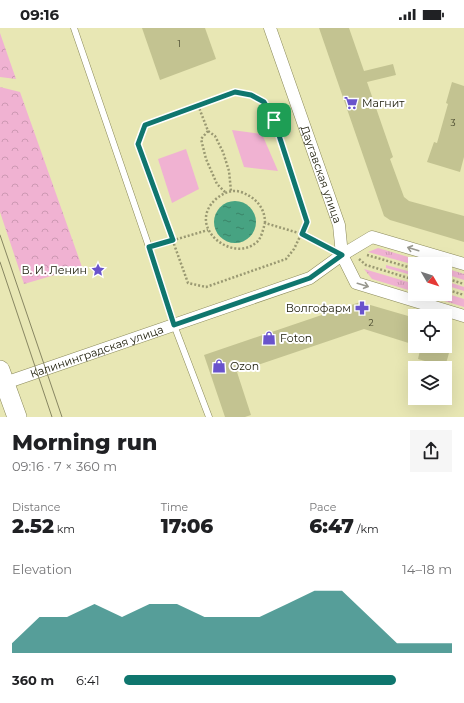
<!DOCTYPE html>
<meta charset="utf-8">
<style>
:root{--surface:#fff;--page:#f6f6f6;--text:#202124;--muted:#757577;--accent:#0f766e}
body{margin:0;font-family:Montserrat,sans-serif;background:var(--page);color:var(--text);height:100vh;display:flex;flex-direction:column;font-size:15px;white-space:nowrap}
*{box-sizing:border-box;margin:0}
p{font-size:13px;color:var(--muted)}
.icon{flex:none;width:22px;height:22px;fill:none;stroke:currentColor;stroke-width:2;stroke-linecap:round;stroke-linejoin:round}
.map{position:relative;height:389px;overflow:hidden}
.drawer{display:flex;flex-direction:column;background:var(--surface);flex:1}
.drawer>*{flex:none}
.needle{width:26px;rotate:129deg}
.controls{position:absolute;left:408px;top:229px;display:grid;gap:8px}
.controls a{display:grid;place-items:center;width:44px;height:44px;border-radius:0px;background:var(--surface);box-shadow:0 4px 16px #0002;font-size:20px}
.pin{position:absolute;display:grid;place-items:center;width:34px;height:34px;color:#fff;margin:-17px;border-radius:8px;box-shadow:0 2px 6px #0006}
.round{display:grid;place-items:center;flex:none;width:42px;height:42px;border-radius:0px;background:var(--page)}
.headline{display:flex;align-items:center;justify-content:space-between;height:68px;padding:0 12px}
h1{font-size:22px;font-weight:800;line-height:30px}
.stats{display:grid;grid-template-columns:repeat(3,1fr);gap:6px;height:68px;padding:4px 12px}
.stats div{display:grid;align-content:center}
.stats b{font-size:20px;font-weight:800}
.stats small{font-size:11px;font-weight:400}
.stats p{font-size:11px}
.chart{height:112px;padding:8px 12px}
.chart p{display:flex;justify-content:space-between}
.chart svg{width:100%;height:72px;margin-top:4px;fill:var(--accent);opacity:.7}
ul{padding:0 12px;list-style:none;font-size:13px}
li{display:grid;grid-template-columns:64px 48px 1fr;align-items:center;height:30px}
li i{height:10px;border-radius:5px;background:var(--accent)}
.status{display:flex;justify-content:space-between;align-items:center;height:28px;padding:0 20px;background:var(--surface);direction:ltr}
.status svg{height:11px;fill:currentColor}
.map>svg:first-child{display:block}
</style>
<div class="status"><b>09:16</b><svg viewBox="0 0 49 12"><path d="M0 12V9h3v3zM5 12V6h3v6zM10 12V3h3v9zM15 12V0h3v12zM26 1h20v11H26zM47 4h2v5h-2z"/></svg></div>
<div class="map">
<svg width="464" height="389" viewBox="0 0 464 389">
<defs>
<pattern id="grass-tufts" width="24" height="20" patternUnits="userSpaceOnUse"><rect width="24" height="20" fill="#f0b2d2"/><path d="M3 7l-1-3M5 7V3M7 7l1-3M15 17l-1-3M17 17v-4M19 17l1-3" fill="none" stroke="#cd98b3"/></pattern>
<pattern id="forest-crowns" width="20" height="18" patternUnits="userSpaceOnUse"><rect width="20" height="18" fill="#f0b2d2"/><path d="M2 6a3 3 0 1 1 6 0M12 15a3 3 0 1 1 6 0" fill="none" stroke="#cd98b3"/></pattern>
<pattern id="water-ripples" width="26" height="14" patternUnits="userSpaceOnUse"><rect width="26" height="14" fill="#47a382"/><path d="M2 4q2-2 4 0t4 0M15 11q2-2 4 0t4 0" fill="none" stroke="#3a8468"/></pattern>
</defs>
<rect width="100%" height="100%" fill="#e8e7b4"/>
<g fill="url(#grass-tufts)">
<path d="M378 220 432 236H415V237L368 224Z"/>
<path d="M386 237 415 245V248L386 240Z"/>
<path d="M445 240 464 246V252L445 246Z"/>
<path d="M364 241 415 256V264L372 251Z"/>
<path d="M445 253 464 259V263L445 257Z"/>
<path d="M445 265 464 271V279L422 266Z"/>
</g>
<g fill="url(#forest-crowns)">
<path d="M0 5 16 51 0 49Z"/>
<path d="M0 59 20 64 82 239 24 256 0 184Z"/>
</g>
<g fill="#f0b2d2">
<path d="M232 102 262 106 278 143 244 139Z"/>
<path d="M186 121 199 161 172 175 158 131Z"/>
</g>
<circle fill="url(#water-ripples)" cx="235" cy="194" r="21"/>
<g fill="#c3c391">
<path d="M142 0H205L216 31 160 52Z"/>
<path d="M319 0H349L364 43 393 36 396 47 367 54 393 129 390 131 404 169 409 173 464 188V214L390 192 384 188Z"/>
<path d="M452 54 464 58V129L460 144 427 134 434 114 437 115 448 76 446 75Z"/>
<path d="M360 274 415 290V317L364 301 237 344 251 387 245 389H225L204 327Z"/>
<path d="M421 318H451L445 339 418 331Z"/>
</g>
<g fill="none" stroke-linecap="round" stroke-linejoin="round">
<g stroke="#8b8a5b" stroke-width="7">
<path id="service" d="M74 0 149 219 174 297 209 389"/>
</g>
<g stroke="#8b8a5b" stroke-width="13">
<g id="minor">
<path id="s1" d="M270 0 339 197 342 227 356 255 464 288"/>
<path id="s2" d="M5 355 310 250 342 227 372 209 464 236"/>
</g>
</g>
<g stroke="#8b8a5b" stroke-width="20">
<path id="primary" d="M0 342 17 389"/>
</g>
<g stroke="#9a9972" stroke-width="2.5" stroke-dasharray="2 2" stroke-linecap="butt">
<path d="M235 64 251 67 264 75 274 93 307 194 294 221 286 231 206 259 188 255 138 116 145 97Z"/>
<path d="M198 77 208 103 215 108 223 124 229 143 231 163"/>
<path d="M208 103 201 111 206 131 217 156 226 165"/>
<path d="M265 195C265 179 255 169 241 164 232 161 223 165 216 171 185 199 233 236 257 214 262 209 263 201 265 195L302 206 329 221"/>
<path d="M157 217 208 202"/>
<path d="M367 227 415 241"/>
<path d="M359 231 366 237 415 252"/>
<path d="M445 250 464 256"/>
<path d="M445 261 464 267"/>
</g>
<use href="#service" stroke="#fff" stroke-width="6"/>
<use href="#minor" stroke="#fff" stroke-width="12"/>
<use href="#primary" stroke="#fff" stroke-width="19"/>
<g stroke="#878662" stroke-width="1">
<path d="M0 207 62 389"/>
<path d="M0 234 52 389"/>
</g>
</g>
<defs><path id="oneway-shaft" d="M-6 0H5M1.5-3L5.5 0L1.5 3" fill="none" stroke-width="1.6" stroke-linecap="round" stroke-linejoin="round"/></defs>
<g stroke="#98988f">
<use href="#oneway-shaft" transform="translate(413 221) rotate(-163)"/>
<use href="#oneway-shaft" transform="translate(363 257) rotate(17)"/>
</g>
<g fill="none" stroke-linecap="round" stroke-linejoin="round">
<g stroke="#fff" stroke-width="8">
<path id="route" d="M235 64 251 67 264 74 274 92 307 194 302 206 342 227 310 250 174 297 149 219 173 212 138 116 145 97Z"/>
</g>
<use href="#route" stroke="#0f766e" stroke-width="5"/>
</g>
<defs>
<g id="supermarket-bare" transform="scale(1.08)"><path d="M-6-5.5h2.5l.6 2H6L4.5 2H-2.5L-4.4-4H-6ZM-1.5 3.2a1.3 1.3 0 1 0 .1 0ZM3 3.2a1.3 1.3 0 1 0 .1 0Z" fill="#6953cc" stroke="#fff" stroke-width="2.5" paint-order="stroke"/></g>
<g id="sight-bare" transform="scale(1.08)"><path d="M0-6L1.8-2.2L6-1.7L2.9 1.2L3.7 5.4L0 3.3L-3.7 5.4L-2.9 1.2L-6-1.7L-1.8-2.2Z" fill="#6953cc" stroke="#fff" stroke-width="2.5" paint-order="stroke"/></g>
<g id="pharmacy-bare" transform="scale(1.08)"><path d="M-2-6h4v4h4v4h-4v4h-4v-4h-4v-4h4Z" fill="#6953cc" stroke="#fff" stroke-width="2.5" paint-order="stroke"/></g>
<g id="shop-bare" transform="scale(1.08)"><path d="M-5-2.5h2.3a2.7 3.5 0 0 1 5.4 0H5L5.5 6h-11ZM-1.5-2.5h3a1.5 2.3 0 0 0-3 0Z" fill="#6953cc" stroke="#fff" stroke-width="2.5" paint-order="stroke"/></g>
</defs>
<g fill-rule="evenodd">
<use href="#supermarket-bare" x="351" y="75"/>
<use href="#sight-bare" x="98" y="242"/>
<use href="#pharmacy-bare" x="362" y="280"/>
<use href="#shop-bare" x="269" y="310"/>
<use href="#shop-bare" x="219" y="338"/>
</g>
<g text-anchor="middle" stroke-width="4" stroke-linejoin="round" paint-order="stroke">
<g font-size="9" fill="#44442a">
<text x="179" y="19">1</text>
<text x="453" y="98">3</text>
<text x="371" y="298">2</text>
</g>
<g font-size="11" fill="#1a1a07" stroke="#fff" text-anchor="start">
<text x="362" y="79">Магнит</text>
<text x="87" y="246" text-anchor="end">В. И. Ленин</text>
<text x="351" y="284" text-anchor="end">Волгофарм</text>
<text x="280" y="314">Foton</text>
<text x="230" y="342">Ozon</text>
</g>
<g font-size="11" fill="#1a1a07" stroke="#fff">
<text dy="4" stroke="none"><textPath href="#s1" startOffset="155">Даугавская улица</textPath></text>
<text dy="4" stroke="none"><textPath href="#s2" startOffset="97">Калининградская улица</textPath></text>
</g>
</g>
</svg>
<div class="controls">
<a><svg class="needle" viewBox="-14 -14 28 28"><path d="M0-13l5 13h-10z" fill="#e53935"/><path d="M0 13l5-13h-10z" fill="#757577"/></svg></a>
<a><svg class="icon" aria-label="locate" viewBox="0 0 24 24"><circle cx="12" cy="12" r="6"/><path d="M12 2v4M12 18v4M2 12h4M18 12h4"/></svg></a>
<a><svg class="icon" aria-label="layers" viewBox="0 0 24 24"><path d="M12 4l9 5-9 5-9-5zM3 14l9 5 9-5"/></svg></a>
</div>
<div class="pin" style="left:274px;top:92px;background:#1e9e55"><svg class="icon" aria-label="arrive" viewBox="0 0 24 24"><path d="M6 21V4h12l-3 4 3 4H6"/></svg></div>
</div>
<section class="drawer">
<div class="headline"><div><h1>Morning run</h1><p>09:16 · 7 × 360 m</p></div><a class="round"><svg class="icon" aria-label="share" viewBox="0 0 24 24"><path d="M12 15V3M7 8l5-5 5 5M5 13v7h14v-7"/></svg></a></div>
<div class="stats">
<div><p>Distance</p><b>2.52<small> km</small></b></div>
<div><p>Time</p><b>17:06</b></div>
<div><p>Pace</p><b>6:47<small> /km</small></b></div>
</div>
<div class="chart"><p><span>Elevation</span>14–18 m</p>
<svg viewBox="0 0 160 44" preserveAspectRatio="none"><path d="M0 44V38L10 22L20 22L30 14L40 22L50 14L60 14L70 22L80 22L90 22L100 14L110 6L120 6L130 22L140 38L150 38L160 38V44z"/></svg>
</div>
<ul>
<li><b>360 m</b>6:41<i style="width:83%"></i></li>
</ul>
</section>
